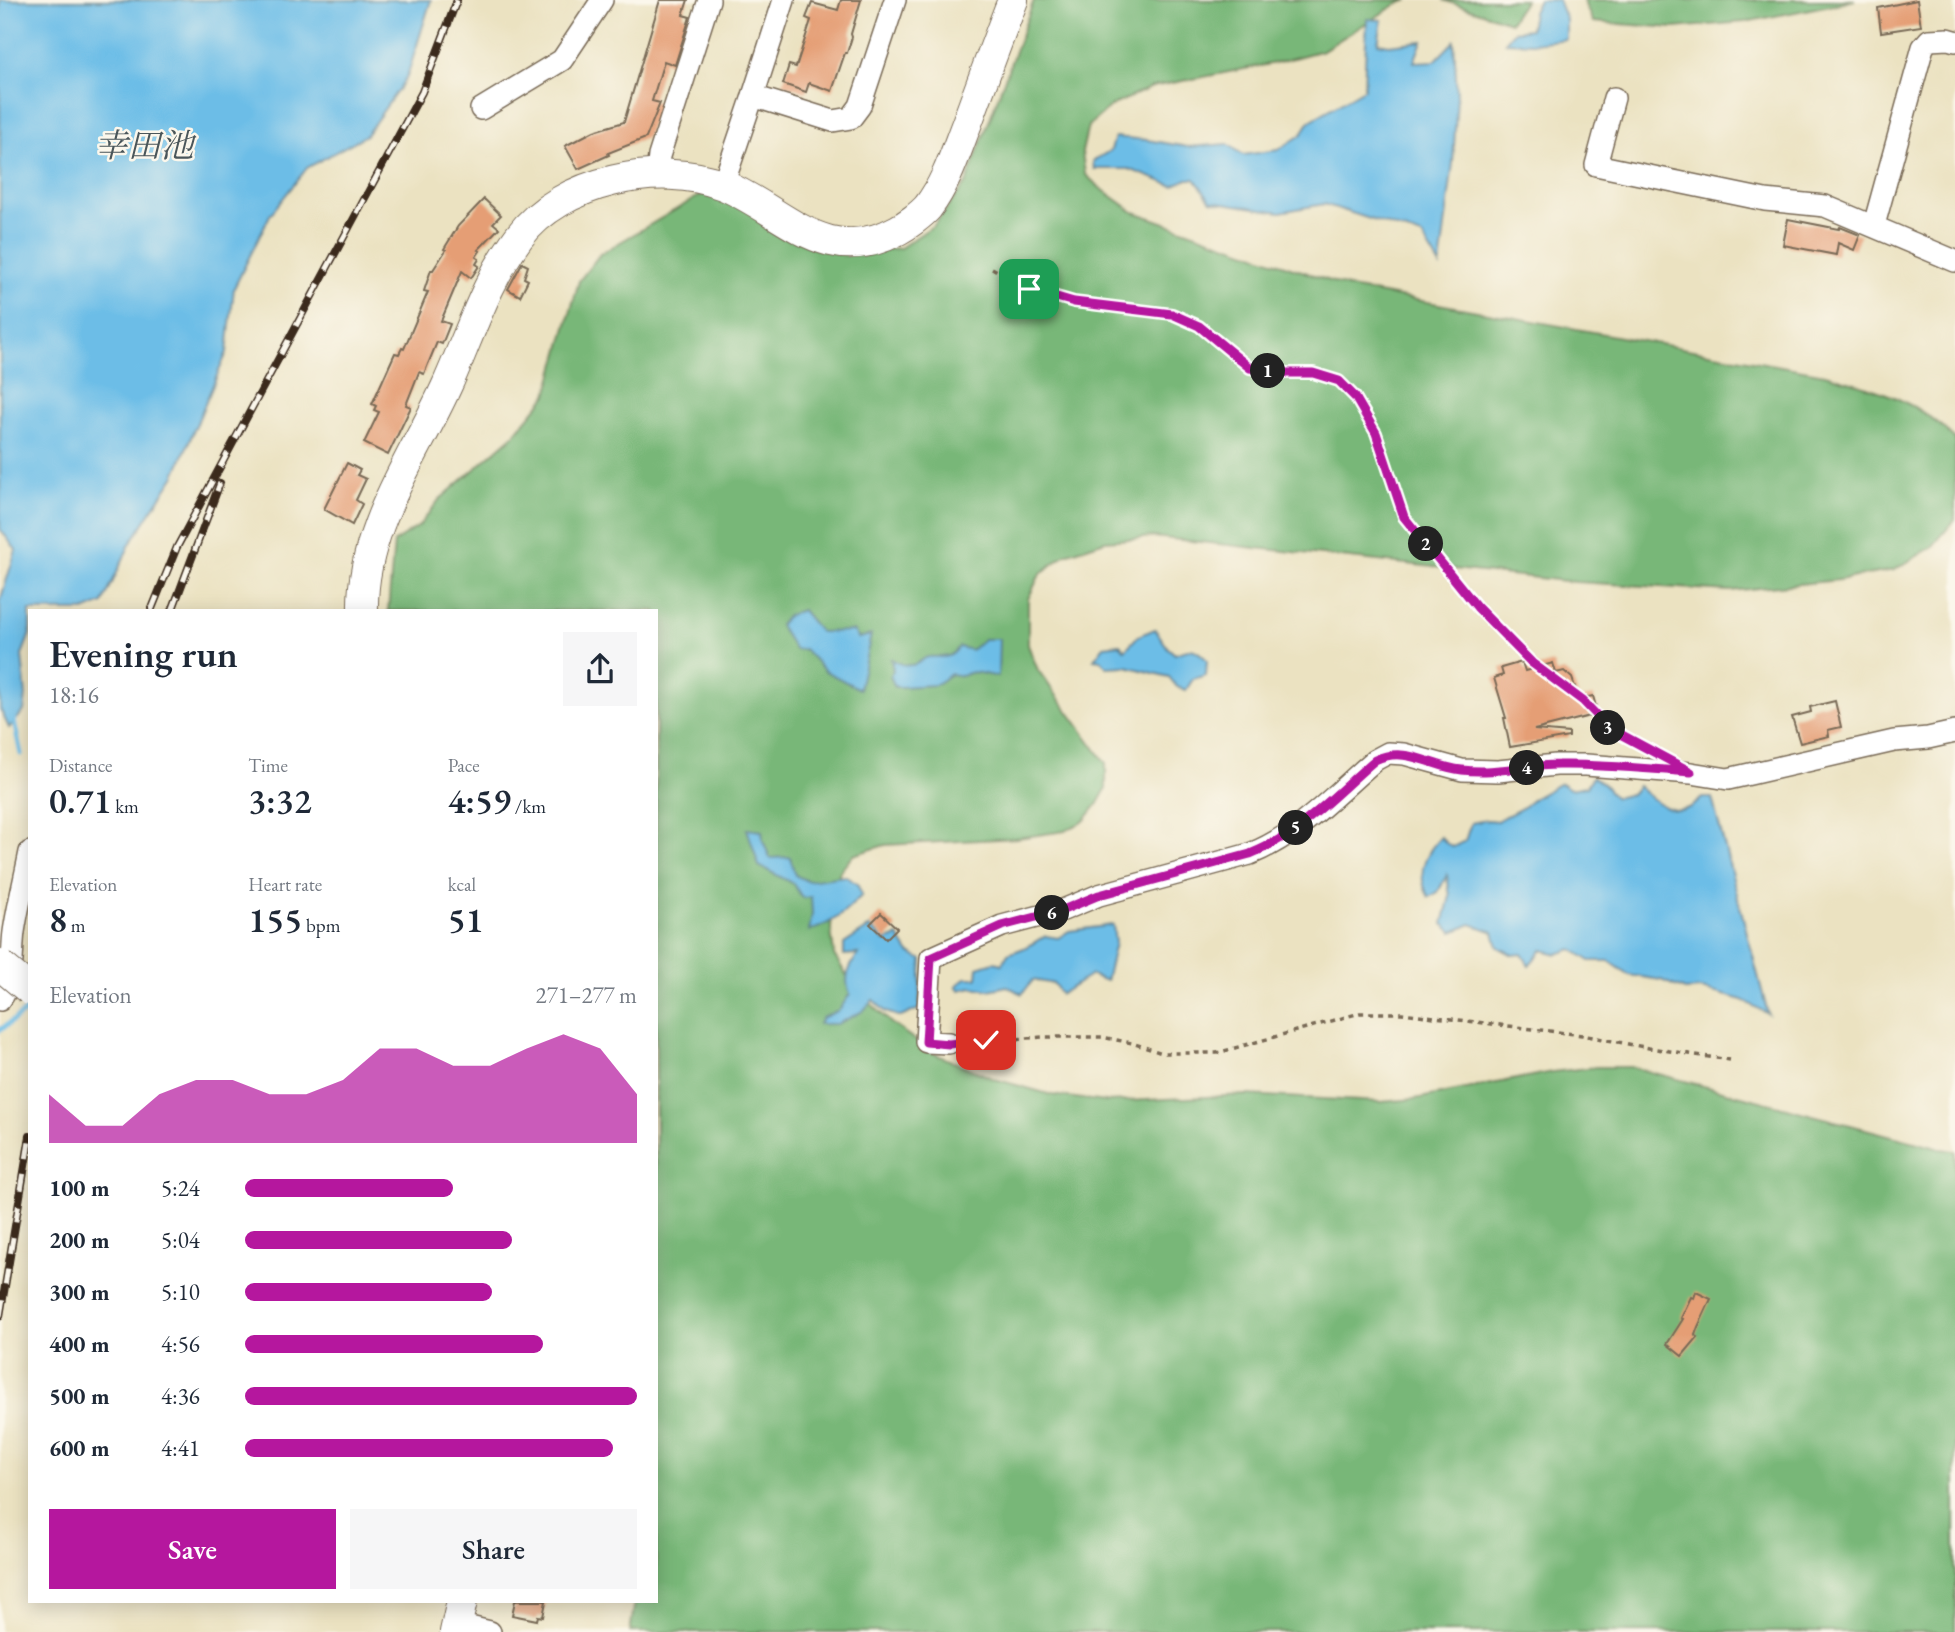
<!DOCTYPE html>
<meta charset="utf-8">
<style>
:root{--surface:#fff;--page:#f6f6f7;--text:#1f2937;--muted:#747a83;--accent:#b5179e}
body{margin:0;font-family:"EB Garamond","Noto Serif JP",serif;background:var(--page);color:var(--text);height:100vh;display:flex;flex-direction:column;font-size:26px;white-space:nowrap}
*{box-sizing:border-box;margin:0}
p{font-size:23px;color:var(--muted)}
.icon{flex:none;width:38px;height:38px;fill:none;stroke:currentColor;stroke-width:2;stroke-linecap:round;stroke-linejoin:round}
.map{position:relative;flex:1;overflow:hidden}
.side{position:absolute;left:28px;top:609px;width:630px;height:994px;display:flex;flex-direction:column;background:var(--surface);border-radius:0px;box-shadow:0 4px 18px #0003}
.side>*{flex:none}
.pin{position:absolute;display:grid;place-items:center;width:60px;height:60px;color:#fff;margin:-30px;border-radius:14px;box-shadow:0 4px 10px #0006}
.km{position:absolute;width:35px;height:35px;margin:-18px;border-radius:50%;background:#222;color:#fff;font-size:19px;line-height:35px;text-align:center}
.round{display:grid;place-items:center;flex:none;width:74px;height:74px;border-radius:0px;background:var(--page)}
.overview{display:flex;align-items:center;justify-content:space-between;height:119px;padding:0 21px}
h1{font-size:38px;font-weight:600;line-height:52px}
.metrics{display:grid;grid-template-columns:repeat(3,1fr);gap:10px;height:119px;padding:7px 21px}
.metrics div{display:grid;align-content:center}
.metrics b{font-size:35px;font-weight:600}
.metrics small{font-size:19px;font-weight:400}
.metrics p{font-size:19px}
.chart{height:196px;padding:14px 21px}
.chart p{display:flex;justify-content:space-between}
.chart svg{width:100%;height:126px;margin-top:7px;fill:var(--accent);opacity:.7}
.primary-button{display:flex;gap:14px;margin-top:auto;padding:14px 21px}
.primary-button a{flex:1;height:80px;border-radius:0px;background:var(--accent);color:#fff;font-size:28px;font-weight:600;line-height:80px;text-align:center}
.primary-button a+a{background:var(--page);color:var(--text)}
ul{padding:0 21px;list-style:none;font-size:23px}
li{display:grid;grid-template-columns:112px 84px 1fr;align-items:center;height:52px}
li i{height:18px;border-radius:9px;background:var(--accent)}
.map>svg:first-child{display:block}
</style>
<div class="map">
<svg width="1955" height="1632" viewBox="0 0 1955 1632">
<rect width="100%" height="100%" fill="#fbf7ec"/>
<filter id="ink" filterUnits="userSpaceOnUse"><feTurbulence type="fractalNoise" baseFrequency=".0143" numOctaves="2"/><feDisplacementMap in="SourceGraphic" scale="14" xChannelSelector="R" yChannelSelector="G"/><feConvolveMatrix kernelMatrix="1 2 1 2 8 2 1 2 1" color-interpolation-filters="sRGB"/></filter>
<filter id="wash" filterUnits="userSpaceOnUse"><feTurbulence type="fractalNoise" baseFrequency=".00686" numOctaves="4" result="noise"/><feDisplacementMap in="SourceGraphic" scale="28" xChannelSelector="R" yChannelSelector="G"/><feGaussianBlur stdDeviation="1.57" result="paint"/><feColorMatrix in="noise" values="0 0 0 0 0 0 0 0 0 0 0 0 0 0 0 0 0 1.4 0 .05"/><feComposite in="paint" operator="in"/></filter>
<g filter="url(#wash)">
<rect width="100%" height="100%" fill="#ebe2c1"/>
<g fill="#78b778" stroke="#5a704b" stroke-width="2">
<path d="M1034 0H1409L1397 4 1323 50 1275 63 1152 87 1111 106 1088 126 1082 152 1085 174 1099 187 1134 212 1350 288 1825 374C1876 389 1916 399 1955 439V520L1932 547 1894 570 1839 580 1730 591 1575 582 1153 537 1105 541 1066 554 1040 574 1028 599V645L1038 670 1106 763V789L1097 805 1084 821 1065 831 1017 838 885 845 853 855 840 871 833 897 831 929 834 955 854 987 891 1023 935 1054 995 1079 1052 1095 1106 1102 1246 1095 1381 1102 1415 1099 1552 1072 1596 1067H1632L1941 1149 1955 1151V1632H630L635 1601H656V611H388L394 542 419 526 439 500 515 434 547 395 579 281 600 254 711 189 856 253 900 248 934 225 966 183Z"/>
<path d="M1443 0H1525L1510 22Z"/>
<path d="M1583 0H1855L1745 22 1674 28 1593 22Z"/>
</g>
<g fill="#6cbde7" stroke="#547482" stroke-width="2">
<path d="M0 0H431L407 77 366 135 307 168 270 215 234 288 227 352 175 475 130 544 103 603 84 611H30V634L22 655 26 696 24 711 9 728 0 709V601L16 550 0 529Z"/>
<path d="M1539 0H1558L1566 20V39L1533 43 1505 42 1514 31 1530 29 1533 12Z"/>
<path d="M1367 19 1382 20 1378 43 1389 45 1422 41 1414 62 1435 61 1454 41 1457 96 1453 163 1440 266 1422 236 1324 204 1280 212 1211 201 1195 179H1187L1173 186 1129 169H1094L1093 161 1111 150 1115 137 1147 140 1188 147 1228 144 1243 155 1278 150 1301 135 1310 121 1364 89Z"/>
<path d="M802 610 820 632 854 631 858 638 871 635 859 689 825 671 804 649 795 650 779 625 788 615Z"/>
<path d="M1155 629 1168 648 1175 654C1193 647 1194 647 1207 660L1206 675 1193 679 1186 690 1177 687 1169 677 1126 666 1107 667 1101 660 1094 659 1104 646 1120 644 1125 650 1138 636Z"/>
<path d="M984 639H999L998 676C984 677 976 667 962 676L951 674 935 685 901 687H895L890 676 893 670 891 659C901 664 907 668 918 663 921 661 924 658 928 657 941 655 948 662 959 647L971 650Z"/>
<path d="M1593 776 1605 786 1615 798 1631 794 1638 786C1658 805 1679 823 1702 798H1712L1768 1014 1743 1000 1701 989 1685 990 1661 980 1629 975 1609 961H1590L1572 949 1557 954 1542 950 1529 965 1522 954 1513 955 1498 947 1494 932 1471 924 1453 932 1443 924 1450 896 1447 875 1438 892 1429 897C1416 875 1424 854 1441 837L1446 843 1453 847 1465 841 1471 823 1488 820 1497 821 1522 808 1534 798 1561 783 1570 789 1587 786Z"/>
<path d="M747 829 762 831 763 841 770 858 790 857 795 875 807 881 845 876 857 884 862 895C846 912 832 924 809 931L812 914 811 897 802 898 794 884 759 866Z"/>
<path d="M1113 925 1115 943 1106 981 1091 975 1061 994 1054 984 1033 980 1022 994 1007 986 989 990 972 987 960 990 956 986 966 978H977L978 967 994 962 1002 964 1008 954 1024 948 1046 936 1058 938 1069 931Z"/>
<path d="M870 927 885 941 898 936 908 952 922 960 919 1009 901 1017 886 1012 873 1000 863 1011 838 1024H819L822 1018 839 1010 850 994C843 978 849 968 858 954L844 955V944Z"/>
</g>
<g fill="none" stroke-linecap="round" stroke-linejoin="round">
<g stroke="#6cbde7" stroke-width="5">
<path d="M13 716 21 754"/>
<path d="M0 1030 25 1012 28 997"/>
</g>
</g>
<g id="blocks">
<g fill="#e59e74">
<path d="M660 0H688L683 15 690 17 675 65 664 61 652 101 660 103 646 138 608 153 609 155 578 169 565 146 594 131 624 122Z"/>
<path d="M841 0H861L851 34 852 37 847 53H845L832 91 809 83 806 92 783 84 789 65 796 67 811 20 806 18 812 3 838 10Z"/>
<path d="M1917 0 1921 26 1881 32 1878 8Z"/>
<path d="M484 199 501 215 493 223 499 228 478 250 480 251 476 257 479 259 476 264 479 266 471 278 462 271 441 321 450 324 442 344 437 342 424 374 419 372 406 405 411 407 388 455 364 443 379 412 374 410 376 406 372 404 395 353 399 354 402 348 404 349 428 292 424 291 431 270H433L446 250 444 249 458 226Z"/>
<path d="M1788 219 1839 229 1840 227 1860 235 1854 250 1838 243 1836 255 1783 245Z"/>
<path d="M522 263 528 266 524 278 528 280 520 296 508 289Z"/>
<path d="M347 463 360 470 357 475 366 479 356 500 362 504 352 525 324 509Z"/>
<path d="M1522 662 1525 671 1553 663 1556 673 1564 671 1572 678 1579 699 1593 696 1598 714 1534 730 1569 733V737L1510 747 1504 718H1506L1494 678 1503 675 1501 668Z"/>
<path d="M1835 701 1841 727 1828 730 1829 736 1800 743 1792 717 1811 712 1810 707Z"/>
<path d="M881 913 897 928 886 939 870 924Z"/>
<path d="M1696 1292 1711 1299 1698 1327 1695 1335 1698 1337 1682 1356 1667 1344 1683 1319 1681 1318 1691 1297 1694 1298Z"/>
<path d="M515 1601H546L543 1617 538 1616 537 1620 512 1615Z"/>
</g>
</g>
</g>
<g filter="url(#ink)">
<use href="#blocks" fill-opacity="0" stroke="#796a57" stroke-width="2"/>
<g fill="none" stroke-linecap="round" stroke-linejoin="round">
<g stroke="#796a57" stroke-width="24">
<g id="street">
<path d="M753 96 784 0"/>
<path d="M1614 98 1596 165 1765 200 1825 206 1955 261"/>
<path d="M481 109 562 60 602 0"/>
<path d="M657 174 659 156 709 0"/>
<path d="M723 185 753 96 833 121 851 118 860 106 895 0"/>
<path d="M1874 225 1923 47 1929 40 1948 39 1955 41"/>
<path d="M0 1000C15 981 11 954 14 932 18 905 25 878 30 852"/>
<path d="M949 1043 926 1042 931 958 1002 926 1063 910 1099 895 1250 854C1299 835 1336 793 1375 760L1388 753 1404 754 1462 770 1498 771 1556 765H1586L1691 773 1728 779 1894 741 1928 738 1955 732"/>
<path d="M457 1624 490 1632"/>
</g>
</g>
<g stroke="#796a57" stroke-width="32">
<g id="secondary">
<path d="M363 611C361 527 415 457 448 383 470 334 486 281 519 237 560 181 660 160 723 185 784 210 825 270 898 230 907 225 921 215 928 207 947 182 956 151 967 123 982 82 997 41 1013 0"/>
<path d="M455 1632 462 1601"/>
</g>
</g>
<g stroke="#796a57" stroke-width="3.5" stroke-dasharray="5 5" stroke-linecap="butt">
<path d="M992 268 1029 289 1074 302 1172 314 1199 326 1249 368 1281 373H1313L1329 376 1339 381 1355 397 1376 433 1404 517 1477 606 1532 663 1582 701 1609 728 1650 751"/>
<path d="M967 1042 1043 1037H1102L1132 1043 1162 1053H1217L1360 1013H1402L1582 1035 1649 1048 1730 1060"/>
</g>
<use href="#street" stroke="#fff" stroke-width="21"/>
<use href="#secondary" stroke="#fff" stroke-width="30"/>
<g stroke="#3b2a1e" stroke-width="8">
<g id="rail">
<path d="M151 611 177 547 422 92 457 0"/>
<path d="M172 611 220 483"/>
<path d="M0 1316 30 1136"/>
</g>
</g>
<use href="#rail" stroke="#fbf7ec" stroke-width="5" stroke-dasharray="16" stroke-linecap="butt"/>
<g stroke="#796a57" stroke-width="32" stroke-linecap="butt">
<path id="secondary-bridge" d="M0 965 30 990"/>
</g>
<use href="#secondary-bridge" stroke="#fff" stroke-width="30"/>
</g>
</g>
<g fill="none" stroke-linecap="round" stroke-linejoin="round" filter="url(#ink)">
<g stroke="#fff" stroke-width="14">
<path id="route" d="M986 1040 949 1044 926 1042 931 958 1002 926 1063 910 1099 895 1250 854C1299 835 1336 793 1375 760 1406 745 1431 767 1462 770 1495 774 1526 765 1558 765 1602 764 1647 769 1691 772L1609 728 1583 701 1532 663 1477 607 1404 517 1376 433 1355 397 1339 381 1313 373H1281L1250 368 1199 326 1172 314 1074 302 1029 289"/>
</g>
<use href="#route" stroke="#b5179e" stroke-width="9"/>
</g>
<g text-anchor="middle" stroke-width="5" stroke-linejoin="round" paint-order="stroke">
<g font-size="33" font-style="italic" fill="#4a565a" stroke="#fbf7ec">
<text x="144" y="157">幸田池</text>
</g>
</g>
</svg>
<div class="pin" style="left:1029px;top:289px;background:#1e9e55"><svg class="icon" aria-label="arrive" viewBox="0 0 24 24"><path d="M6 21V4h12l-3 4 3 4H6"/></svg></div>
<div class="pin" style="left:986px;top:1040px;background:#d93025"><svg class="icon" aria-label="check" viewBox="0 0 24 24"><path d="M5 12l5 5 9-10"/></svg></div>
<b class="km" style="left:1268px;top:371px">1</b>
<b class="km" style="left:1426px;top:544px">2</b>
<b class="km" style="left:1608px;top:728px">3</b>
<b class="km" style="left:1527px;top:768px">4</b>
<b class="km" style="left:1296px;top:828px">5</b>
<b class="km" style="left:1052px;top:913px">6</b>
<section class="side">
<div class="overview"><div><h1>Evening run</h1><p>18:16</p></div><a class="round"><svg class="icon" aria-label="share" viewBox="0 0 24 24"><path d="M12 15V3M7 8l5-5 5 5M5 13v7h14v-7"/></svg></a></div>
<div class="metrics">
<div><p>Distance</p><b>0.71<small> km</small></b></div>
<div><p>Time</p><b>3:32</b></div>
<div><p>Pace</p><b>4:59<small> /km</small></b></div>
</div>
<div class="metrics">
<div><p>Elevation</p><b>8<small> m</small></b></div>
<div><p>Heart rate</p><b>155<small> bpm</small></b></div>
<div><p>kcal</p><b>51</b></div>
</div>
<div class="chart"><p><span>Elevation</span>271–277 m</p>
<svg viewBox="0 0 160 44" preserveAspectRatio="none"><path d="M0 44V27L10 38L20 38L30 27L40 22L50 22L60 27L70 27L80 22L90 11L100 11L110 17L120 17L130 11L140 6L150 11L160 27V44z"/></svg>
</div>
<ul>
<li><b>100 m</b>5:24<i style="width:53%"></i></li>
<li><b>200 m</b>5:04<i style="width:68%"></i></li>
<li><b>300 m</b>5:10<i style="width:63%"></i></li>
<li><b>400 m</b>4:56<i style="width:76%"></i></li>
<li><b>500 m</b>4:36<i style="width:100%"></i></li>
<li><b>600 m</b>4:41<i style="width:94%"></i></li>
</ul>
<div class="primary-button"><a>Save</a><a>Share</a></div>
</section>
</div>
